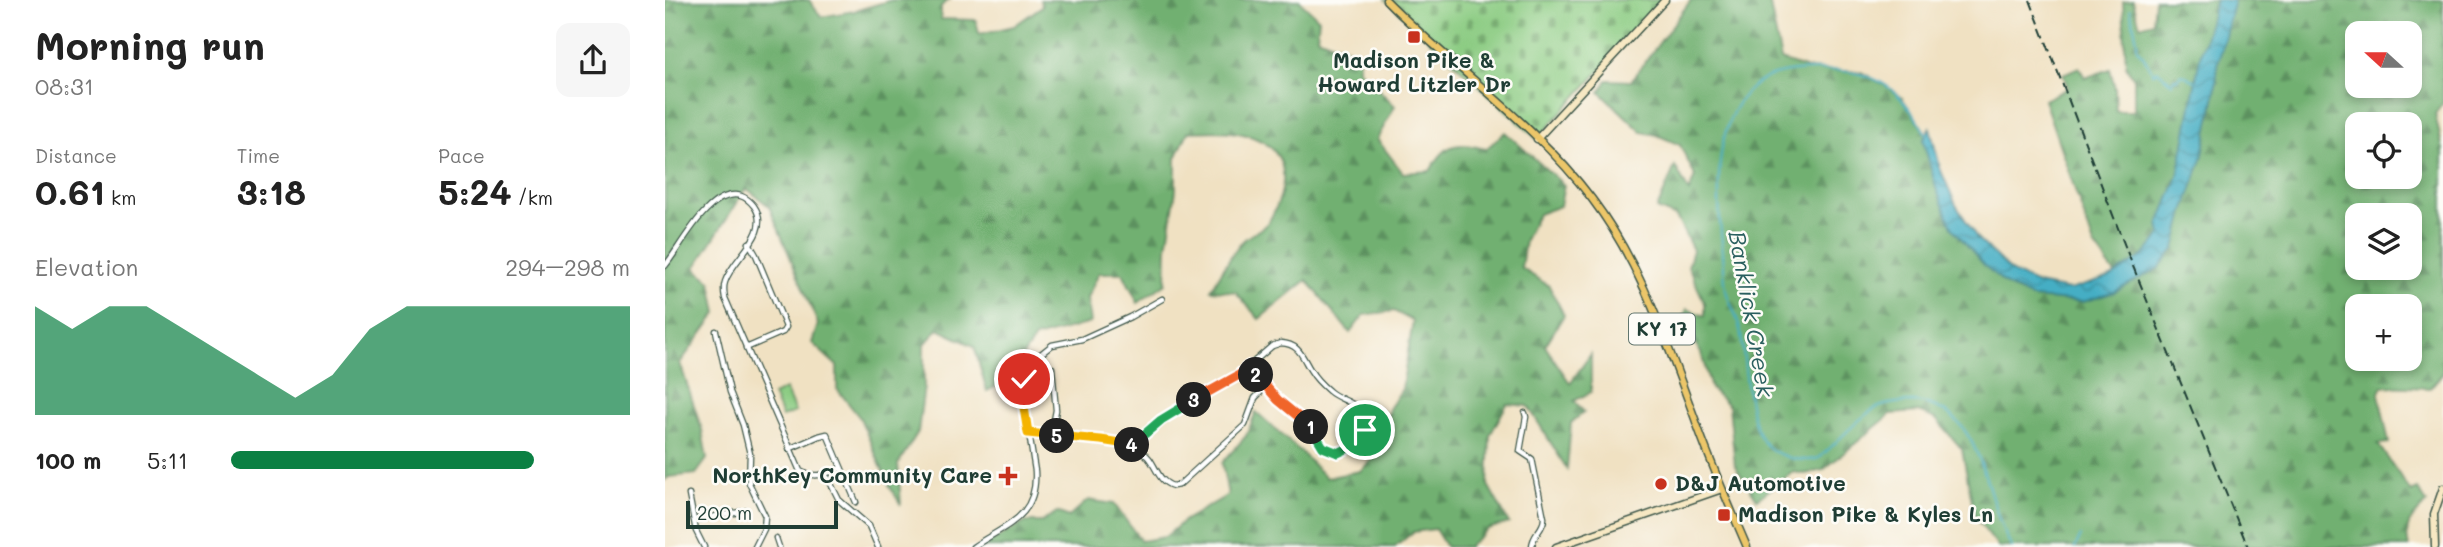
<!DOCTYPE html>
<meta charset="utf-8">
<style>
:root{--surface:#fff;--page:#f6f6f6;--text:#222;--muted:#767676;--accent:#0b8043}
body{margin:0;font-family:Mali,sans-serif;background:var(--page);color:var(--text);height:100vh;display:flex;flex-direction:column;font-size:26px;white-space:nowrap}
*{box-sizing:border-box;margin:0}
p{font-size:23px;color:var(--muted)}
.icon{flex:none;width:38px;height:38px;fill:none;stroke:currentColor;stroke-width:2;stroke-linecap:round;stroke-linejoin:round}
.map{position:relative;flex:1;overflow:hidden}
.panel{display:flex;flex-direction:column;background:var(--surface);width:665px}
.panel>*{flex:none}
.needle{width:46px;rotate:291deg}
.buttons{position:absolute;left:1680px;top:21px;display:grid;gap:14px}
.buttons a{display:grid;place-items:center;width:77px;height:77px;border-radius:14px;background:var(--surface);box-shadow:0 4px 10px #0003;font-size:35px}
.scale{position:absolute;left:21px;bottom:18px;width:152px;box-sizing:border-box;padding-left:7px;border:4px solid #1f3d34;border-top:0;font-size:19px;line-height:24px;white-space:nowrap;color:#1f3d34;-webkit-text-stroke:5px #fdfcf7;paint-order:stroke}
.pin{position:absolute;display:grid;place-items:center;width:60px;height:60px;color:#fff;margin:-30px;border:4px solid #fff;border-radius:50%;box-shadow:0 2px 7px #0007}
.km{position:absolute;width:35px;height:35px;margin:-18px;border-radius:50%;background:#222;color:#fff;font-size:19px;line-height:35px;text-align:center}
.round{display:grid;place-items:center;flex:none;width:74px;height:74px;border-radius:14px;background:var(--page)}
.headline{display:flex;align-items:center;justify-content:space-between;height:119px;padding:0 35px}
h1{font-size:38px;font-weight:800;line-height:52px}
.stats{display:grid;grid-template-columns:repeat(3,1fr);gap:10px;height:119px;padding:7px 35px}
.stats div{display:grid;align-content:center}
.stats b{font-size:35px;font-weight:800}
.stats small{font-size:19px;font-weight:400}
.stats p{font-size:19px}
.chart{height:196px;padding:14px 35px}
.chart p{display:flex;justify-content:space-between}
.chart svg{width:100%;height:126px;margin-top:7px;fill:var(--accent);opacity:.7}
ul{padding:0 35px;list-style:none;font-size:23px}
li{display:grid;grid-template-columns:112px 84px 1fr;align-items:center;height:52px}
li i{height:18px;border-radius:9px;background:var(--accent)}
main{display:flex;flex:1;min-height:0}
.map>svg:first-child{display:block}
</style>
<main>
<section class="panel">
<div class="headline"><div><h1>Morning run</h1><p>08:31</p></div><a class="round"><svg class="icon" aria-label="share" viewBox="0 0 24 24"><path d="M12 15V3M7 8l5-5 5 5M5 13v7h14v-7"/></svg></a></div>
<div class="stats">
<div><p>Distance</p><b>0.61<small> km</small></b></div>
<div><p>Time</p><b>3:18</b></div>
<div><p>Pace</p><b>5:24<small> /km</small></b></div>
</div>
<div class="chart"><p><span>Elevation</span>294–298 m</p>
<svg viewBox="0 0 160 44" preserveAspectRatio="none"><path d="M0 44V6L10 14L20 6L30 6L40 14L50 22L60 30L70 38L80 30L90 14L100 6L110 6L120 6L130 6L140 6L150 6L160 6V44z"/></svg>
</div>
<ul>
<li><b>100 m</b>5:11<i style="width:76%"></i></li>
</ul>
</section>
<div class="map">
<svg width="1778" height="547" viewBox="0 0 1778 547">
<defs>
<pattern id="forest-firs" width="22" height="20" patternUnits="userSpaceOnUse" patternTransform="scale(1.75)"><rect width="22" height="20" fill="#71b071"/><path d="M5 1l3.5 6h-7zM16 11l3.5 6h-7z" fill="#5c905e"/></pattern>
<pattern id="cemetery-stones" width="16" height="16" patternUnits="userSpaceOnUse" patternTransform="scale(1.75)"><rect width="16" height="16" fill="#8ccc83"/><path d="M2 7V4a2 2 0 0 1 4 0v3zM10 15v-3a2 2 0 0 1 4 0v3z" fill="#72a76c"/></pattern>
<pattern id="water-waves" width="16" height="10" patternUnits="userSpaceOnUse" patternTransform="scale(1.75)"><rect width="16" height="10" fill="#45aec4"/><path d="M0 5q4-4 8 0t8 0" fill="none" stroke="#398fa0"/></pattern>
</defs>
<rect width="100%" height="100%" fill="#fdfcf7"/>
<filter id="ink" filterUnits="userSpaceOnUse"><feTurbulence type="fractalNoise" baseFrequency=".0143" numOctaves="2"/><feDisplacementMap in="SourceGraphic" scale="14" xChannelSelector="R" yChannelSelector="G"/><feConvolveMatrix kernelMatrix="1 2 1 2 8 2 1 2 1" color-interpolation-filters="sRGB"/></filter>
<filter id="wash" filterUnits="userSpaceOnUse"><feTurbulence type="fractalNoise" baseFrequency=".00686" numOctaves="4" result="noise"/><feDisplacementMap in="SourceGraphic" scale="28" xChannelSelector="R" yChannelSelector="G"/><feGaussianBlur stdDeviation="1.57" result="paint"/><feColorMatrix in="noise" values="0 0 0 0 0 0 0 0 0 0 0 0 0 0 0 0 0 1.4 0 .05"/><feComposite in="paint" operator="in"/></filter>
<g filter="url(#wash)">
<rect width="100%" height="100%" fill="#f0e1c2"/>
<g fill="url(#forest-firs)" stroke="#487652" stroke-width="2" fill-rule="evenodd">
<path d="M0 0H144L156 17 189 11 227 0H284L276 6V19L311 20 314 34 349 26 377 6 375 0H634L654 19 652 37 695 53 693 69 730 106 712 139 738 173 765 171C781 143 790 141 821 149L840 132 899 185 895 206 873 214 860 240 856 268 884 286 899 315 880 346 905 383 926 354V392L909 401 919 412 906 423 902 469 863 406 842 404 825 435 823 485 844 523 822 529 803 547H781L770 529 748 532 730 547H317L361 522H377L392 512 404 517 423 500 449 504 476 541 500 537 520 520 563 495 557 463 581 436 591 412 635 451 661 478 695 471 716 451 724 409 737 389 748 321 729 311 699 315 685 333 642 280 594 319 571 292 546 290C555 275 564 257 575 244 582 234 597 231 604 221 621 193 629 155 592 139 571 129 545 131 523 132L511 158V190L502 248 501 283 473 303 458 273H434L422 298 425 323 370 338 341 381 322 391 309 346 273 329 259 345V386L253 432 233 464 236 505 224 485 195 418 172 389V366L147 343 153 324 104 206 81 188 30 268 46 282 52 313 15 363 37 430 42 459 31 474 4 477 0 480Z"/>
<path d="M1026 0H1104L1116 60 1142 69 1196 72 1220 85 1237 98 1261 133 1267 159 1294 222 1342 275 1406 294 1455 281 1429 245 1379 100 1403 88 1398 74 1414 67 1420 78 1445 69 1450 88 1451 111H1469V79L1461 66 1458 2 1468 1 1475 26 1488 22 1490 0H1778V103L1770 114 1778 150V373L1765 388 1718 386 1714 394 1724 443 1713 444 1746 492 1753 489 1762 503C1747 518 1738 524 1744 547H1333L1310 517 1297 449 1271 419 1253 412 1226 414 1158 470 1140 474 1128 472 1092 499 1070 466 1064 406 1046 389 1036 353 1017 323 1022 309 1040 316V303L1023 267 1028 250 1011 217 992 209 1010 166 1024 192 1030 176 1015 145 992 135 977 132 935 92 942 80 966 81ZM1692 33H1745V86H1692ZM1692 124H1745V177H1692ZM1692 215H1745V268H1692ZM1692 306H1745V359H1692Z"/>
</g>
<path fill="url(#cemetery-stones)" stroke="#56845c" stroke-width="2" d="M721 0H1000L872 139Z"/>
<path fill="#8ccc83" stroke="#56845c" stroke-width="2" d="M120 389 130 412 117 417 108 395Z"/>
<path fill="url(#water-waves)" stroke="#32767c" stroke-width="2" d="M1551 0H1569L1553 64 1550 94 1537 159 1519 212 1510 248 1494 268 1450 292 1418 302 1367 298 1343 286 1320 266 1288 229 1272 191 1258 140 1265 128 1276 171 1291 205 1312 238 1347 272 1372 284 1404 290 1446 277 1479 255 1496 235 1494 224 1513 176 1535 57Z"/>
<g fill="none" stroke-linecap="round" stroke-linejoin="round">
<g stroke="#45aec4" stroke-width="2">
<path d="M1465 9 1472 40V49L1479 57 1488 73 1493 71 1507 83 1509 78 1512 79 1517 74 1530 81"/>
<path d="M1261 134C1236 89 1212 70 1160 70 1143 69 1112 71 1097 80 1044 111 1052 201 1058 253 1059 265 1059 278 1061 290 1064 304 1073 316 1075 330 1081 361 1081 414 1097 440 1108 456 1136 464 1154 458 1172 443 1187 424 1206 411 1218 403 1234 402 1248 402 1322 406 1317 499 1347 547"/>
<path d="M1410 547 1416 536"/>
</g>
</g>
</g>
<g filter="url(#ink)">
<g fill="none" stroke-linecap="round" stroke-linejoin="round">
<g stroke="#3e5649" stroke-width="7">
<g id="street">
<path d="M0 266C16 247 44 187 76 196 82 198 85 201 89 206 108 233 67 258 60 282 58 288 59 293 60 298L135 471C150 479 161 474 176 468"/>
<path d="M51 331 65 392 78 425 85 454 84 483 100 516 99 529 90 547"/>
<path d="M616 343C635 344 637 357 646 371 650 378 657 385 664 391 674 400 692 402 699 415 709 436 681 461 661 449 652 443 649 431 642 423 634 415 624 410 616 403 604 392 594 378 584 366L607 346Z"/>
<path d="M81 348 118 332 121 327 91 255 84 243"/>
<path d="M860 413 861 417 855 451 867 459 879 518C879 530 867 534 867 547"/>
<path d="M363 434C398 438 445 432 476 451 491 459 490 481 508 486L514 485 580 425 590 398 601 387"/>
<path d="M386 436 391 410 387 368"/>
<path d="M466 447 496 420 574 375 584 366"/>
<path d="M124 449 154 436 162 434 191 502"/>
<path d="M159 475 163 478 174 500 204 526 213 547"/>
<path d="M24 495 31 531 39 547"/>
<path d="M29 520 81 511"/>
<path d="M111 538 114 547"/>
<path d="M308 547C340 525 373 518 370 471L357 389 361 372 367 361 387 345 417 339 465 317 497 299"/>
</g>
</g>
<g stroke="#3e5649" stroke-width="9">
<g id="secondary">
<path d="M872 139 1000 0"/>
<path d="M891 547 1057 489"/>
<path d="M1770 547 1769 514 1778 488"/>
</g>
</g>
<g stroke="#3e5649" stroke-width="9">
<path id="primary" d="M721 0C787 67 870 123 927 199 977 265 1001 342 1030 419 1045 462 1064 505 1082 547"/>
</g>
<use href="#street" stroke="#fff" stroke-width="4.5"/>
<use href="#secondary" stroke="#f7e8c3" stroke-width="6"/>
<use href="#primary" stroke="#ecc669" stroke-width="6"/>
<path stroke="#1f3d34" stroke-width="2" stroke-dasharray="10 5" stroke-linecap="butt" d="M1365 0 1463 254 1583 547"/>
</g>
</g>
<g fill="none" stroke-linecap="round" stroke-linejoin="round" filter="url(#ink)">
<g stroke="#fff" stroke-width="14">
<path id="split-1" d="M646 427 658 447 673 453 692 444 700 430"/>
</g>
<g stroke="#fff" stroke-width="14">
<path id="split-2" d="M591 375 613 400 646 427"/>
</g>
<g stroke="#fff" stroke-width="14">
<path id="split-3" d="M529 400 574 375 584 366 591 375"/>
</g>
<g stroke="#fff" stroke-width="14">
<path id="split-4" d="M467 445 496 420 529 400"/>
</g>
<g stroke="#fff" stroke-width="14">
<path id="split-5" d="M392 436 436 440 467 445"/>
</g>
<g stroke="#fff" stroke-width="14">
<path id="split-6" d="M359 379 358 401 363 433 392 436"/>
</g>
<use href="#split-1" stroke="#22a559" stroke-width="9"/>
<use href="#split-2" stroke="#f0652b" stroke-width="9"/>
<use href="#split-3" stroke="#f0652b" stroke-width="9"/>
<use href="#split-4" stroke="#22a559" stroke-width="9"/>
<use href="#split-5" stroke="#f5b400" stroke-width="9"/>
<use href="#split-6" stroke="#f5b400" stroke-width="9"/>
</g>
<g fill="#c8321e" stroke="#fdfcf7" stroke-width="2.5">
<rect x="742" y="30" width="14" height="14" rx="3.5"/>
<path d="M339.5 465.5h7v7h7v7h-7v7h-7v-7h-7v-7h7z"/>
<circle cx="996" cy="484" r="7"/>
<rect x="1052" y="508" width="14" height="14" rx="3.5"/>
</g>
<g text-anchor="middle" stroke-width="5" stroke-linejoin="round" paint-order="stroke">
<rect fill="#fdfcf7" stroke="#62766e" stroke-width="2" x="964" y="313.5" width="66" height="31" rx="5"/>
<g font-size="19" font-weight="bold" fill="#1f3d34">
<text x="997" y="336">KY 17</text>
</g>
<g font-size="21" font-weight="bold" fill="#1f3d34" stroke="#fdfcf7" text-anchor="start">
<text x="749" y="68" text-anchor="middle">Madison Pike &amp;<tspan x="749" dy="24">Howard Litzler Dr</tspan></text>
<text x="327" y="483" text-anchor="end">NorthKey Community Care</text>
<text x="1010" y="491">D&amp;J Automotive</text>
<text x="1073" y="522">Madison Pike &amp; Kyles Ln</text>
</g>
<g font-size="23" font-style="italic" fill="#2a5f5f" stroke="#fdfcf7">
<text transform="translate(1086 314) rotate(80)" y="8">Banklick Creek</text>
</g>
</g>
</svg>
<div class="buttons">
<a><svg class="needle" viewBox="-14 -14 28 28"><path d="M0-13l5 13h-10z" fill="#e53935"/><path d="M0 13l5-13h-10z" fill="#767676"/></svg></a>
<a><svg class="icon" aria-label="locate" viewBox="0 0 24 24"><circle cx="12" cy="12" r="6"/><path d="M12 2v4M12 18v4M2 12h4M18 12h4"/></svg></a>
<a><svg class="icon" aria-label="layers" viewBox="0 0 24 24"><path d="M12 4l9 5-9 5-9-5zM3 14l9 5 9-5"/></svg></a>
<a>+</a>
</div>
<div class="scale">200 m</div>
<div class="pin" style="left:700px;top:430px;background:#1e9e55"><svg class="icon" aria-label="arrive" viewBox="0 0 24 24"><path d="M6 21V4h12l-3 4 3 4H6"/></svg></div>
<div class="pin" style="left:359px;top:379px;background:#d93025"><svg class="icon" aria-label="check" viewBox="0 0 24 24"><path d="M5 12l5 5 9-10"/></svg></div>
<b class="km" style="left:646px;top:427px">1</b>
<b class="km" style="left:591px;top:375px">2</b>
<b class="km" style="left:529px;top:400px">3</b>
<b class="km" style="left:467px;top:445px">4</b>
<b class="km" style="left:392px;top:436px">5</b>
</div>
</main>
